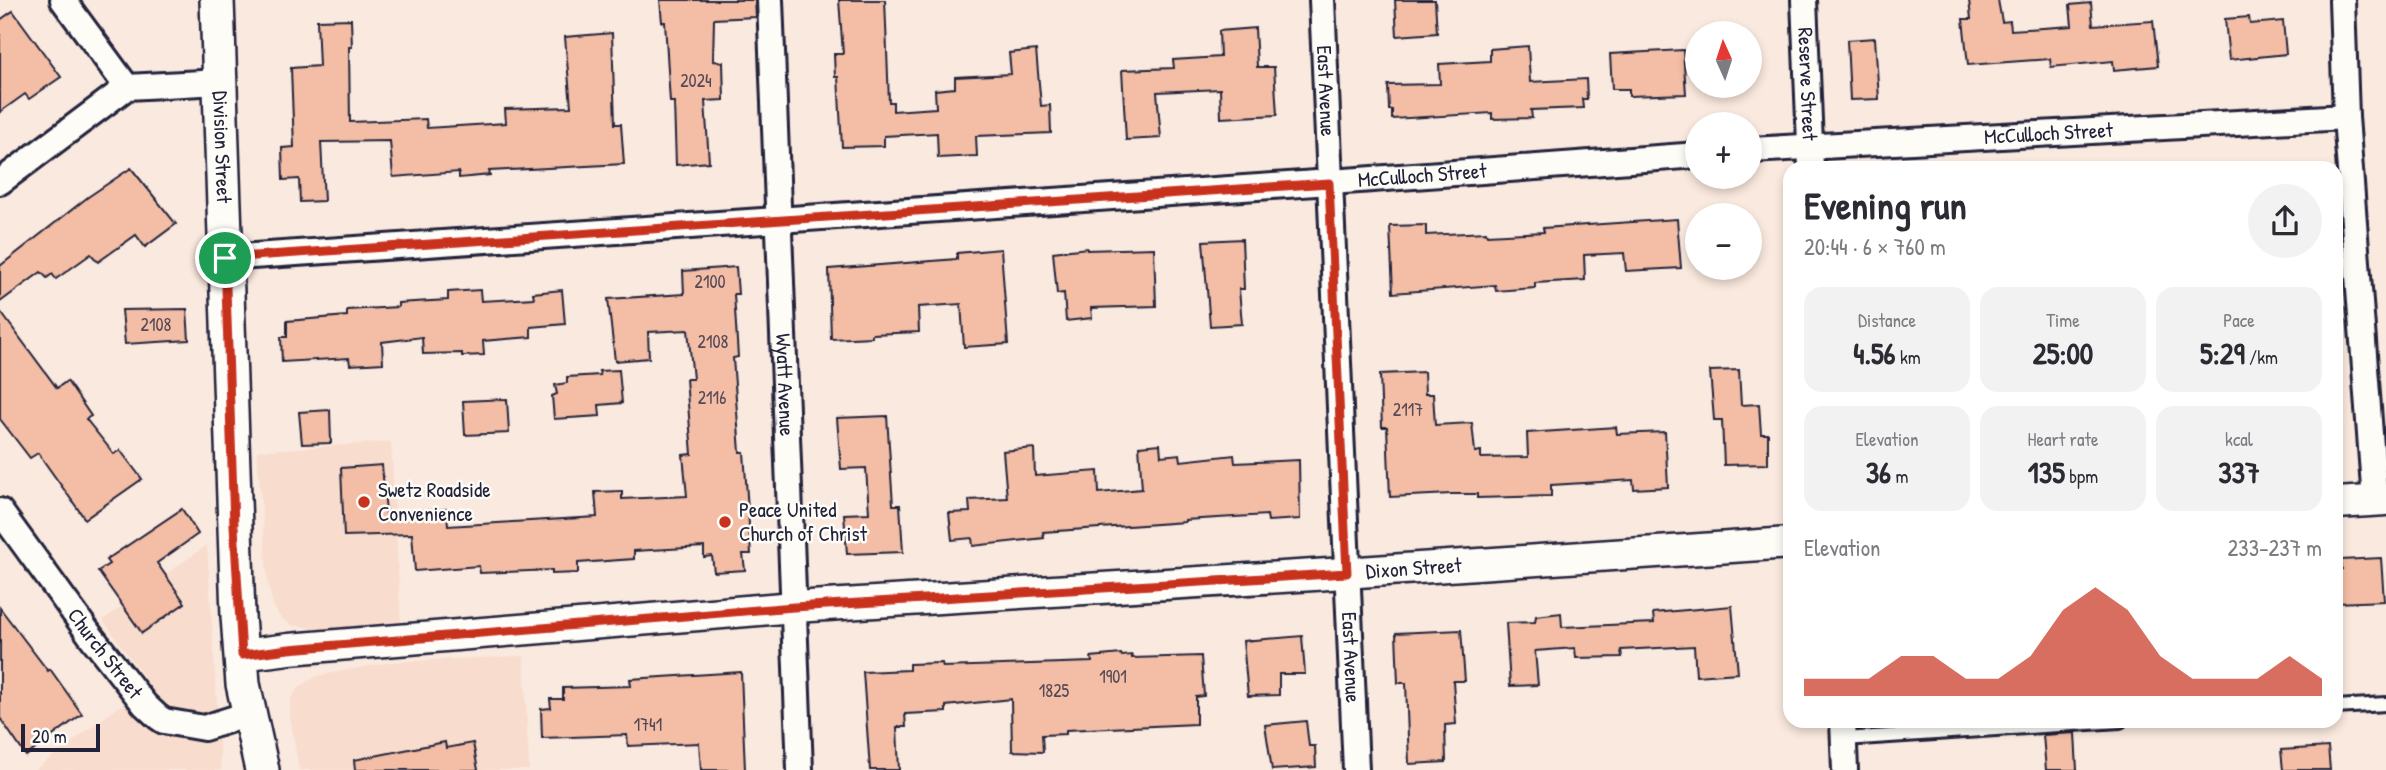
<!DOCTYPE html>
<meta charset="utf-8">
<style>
:root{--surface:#fff;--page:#f2f2f3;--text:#2b2b33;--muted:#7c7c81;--accent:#c8321e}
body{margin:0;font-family:"Patrick Hand",sans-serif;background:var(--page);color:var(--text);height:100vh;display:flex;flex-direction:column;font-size:26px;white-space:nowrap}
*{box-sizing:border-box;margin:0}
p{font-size:23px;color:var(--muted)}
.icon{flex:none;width:38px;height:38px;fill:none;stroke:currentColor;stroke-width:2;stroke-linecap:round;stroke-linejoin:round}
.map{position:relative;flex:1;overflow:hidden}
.drawer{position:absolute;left:1783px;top:161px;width:560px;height:567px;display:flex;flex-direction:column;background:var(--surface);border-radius:21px;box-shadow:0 4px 10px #0003}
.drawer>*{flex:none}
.needle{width:46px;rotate:357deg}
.tools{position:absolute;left:1685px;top:21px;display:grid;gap:14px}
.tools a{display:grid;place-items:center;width:77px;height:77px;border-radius:50%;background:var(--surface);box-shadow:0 4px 10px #0003;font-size:35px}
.scale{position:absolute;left:21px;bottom:18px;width:79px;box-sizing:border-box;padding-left:7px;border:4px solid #22223b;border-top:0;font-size:19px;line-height:24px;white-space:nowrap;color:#22223b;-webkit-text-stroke:5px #fdfcf7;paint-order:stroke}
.pin{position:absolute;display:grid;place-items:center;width:60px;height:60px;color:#fff;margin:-30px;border:4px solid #fff;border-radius:50%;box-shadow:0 2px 7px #0007}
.round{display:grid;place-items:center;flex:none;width:74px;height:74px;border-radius:37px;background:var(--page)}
.head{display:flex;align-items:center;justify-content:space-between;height:119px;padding:0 21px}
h1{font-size:38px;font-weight:700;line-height:52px}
.stats{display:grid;grid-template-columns:repeat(3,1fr);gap:10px;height:119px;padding:7px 21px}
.stats div{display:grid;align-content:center;border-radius:18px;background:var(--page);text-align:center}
.stats b{font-size:30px;font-weight:700}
.stats small{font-size:19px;font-weight:400}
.stats p{font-size:19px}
.chart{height:196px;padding:14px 21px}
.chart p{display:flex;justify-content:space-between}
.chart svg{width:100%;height:126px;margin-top:7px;fill:var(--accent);opacity:.7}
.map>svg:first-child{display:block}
</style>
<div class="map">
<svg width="2386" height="770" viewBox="0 0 2386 770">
<rect width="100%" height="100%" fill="#fae9de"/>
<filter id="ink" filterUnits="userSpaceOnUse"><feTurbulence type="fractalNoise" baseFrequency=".0143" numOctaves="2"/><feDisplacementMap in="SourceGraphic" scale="14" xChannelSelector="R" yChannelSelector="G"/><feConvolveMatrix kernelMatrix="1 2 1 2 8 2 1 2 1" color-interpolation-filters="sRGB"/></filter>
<g filter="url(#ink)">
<g fill="#f8dccd">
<path d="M391 442 401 625 318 629 292 625 280 617 273 605 268 584 257 451Z"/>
<path d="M207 545 221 770H35L149 684 103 620Z"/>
<path d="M524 656 529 770H299L290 715V701L299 687 317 676 391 662Z"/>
</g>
<g fill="#f3bea5" stroke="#22223b" stroke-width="2">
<path d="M660 0H755L756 17 714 19 713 61 723 62 724 100 705 101 709 162 676 165 674 102H670L665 22H662Z"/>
<path d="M839 0H885L889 102H893V111L936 108 935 90 955 88V77L1011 74 1009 53 1036 50 1041 106 1050 105 1051 133 976 136 977 156 938 158 937 133 884 136V146L842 147 838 77H835L834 54H843Z"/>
<path d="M1395 0H1435L1437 33 1397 36Z"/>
<path d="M1969 0H1998L2002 22 2010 21 2011 30 2072 26 2070 5 2091 3 2093 25 2153 21 2158 66 2114 70 2113 61 2051 67 2050 59 1968 65 1963 19H1971Z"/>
<path d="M13 11 61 77 29 99 25 94 0 112V20Z"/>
<path d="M2249 17 2250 24 2283 21 2286 54 2229 60 2225 19Z"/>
<path d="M351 19 352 47H349L350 122 426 119 427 128 506 123 505 109 571 107 565 37 612 33 615 124H621L624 164 489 171 490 175 459 178V172L393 177 390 141 321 142 324 201 300 202 299 179 283 180 282 148 294 147 291 68 319 66 317 20Z"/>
<path d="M1255 28 1257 67H1274L1277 115 1221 118 1220 89 1157 92 1161 138 1126 140 1122 70 1174 68 1173 60 1220 57 1219 31Z"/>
<path d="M1875 38 1879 99 1850 100 1847 40Z"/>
<path d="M1528 46 1530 82 1586 79 1587 99H1582L1583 108 1531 110 1532 118 1492 119V113L1392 119V110H1389L1388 85 1440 84 1439 64 1490 61V49Z"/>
<path d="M1683 50 1686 94 1629 96V89H1612L1610 54Z"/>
<path d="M131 168 176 224 145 247 136 235 98 262 91 254 56 279 52 274 47 278 41 272 0 302V266L88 197Z"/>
<path d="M1677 219 1681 268 1626 271 1624 253 1584 255 1585 280 1535 283V288L1496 291 1495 285 1393 293 1390 226 1426 225V235L1486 232 1487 235 1544 232 1543 228Z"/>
<path d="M1242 239 1244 289H1239L1242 324 1210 326 1203 241Z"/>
<path d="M1087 248V250L1154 248 1156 306 1091 308 1092 318 1066 321 1064 293 1057 294 1053 252Z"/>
<path d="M1001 249 1008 344 964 347 961 304 918 307 919 332 872 334V337L831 339 829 269 957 259V253Z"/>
<path d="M736 267 738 294H734L738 357 733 358 740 452H744L751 554H743L745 570 714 572 712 556 704 557V547L634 551V559L578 563V573L552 574V570L480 573 479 566 415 571 412 534 344 536 341 468 382 465 386 513 447 509 448 526 597 517 595 492 622 491V499L687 496 683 455 692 454 686 379H693L688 330 648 332 649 358 615 361 608 299 684 294 683 271Z"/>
<path d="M480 290 481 301 534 298 533 293 562 290 565 324 531 327V337L483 341 484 355 462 356V353L423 354 422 337 382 342 383 363 350 365 349 358 282 362 281 337H287V321L347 316V310L398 307V303L448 300V292Z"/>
<path d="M187 309 189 340 125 344 122 310Z"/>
<path d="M0 311 57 388 67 381 91 416 86 419 114 454 120 450 142 479 85 519 38 453 30 458 0 419Z"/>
<path d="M619 370 622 403 599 405 600 416 554 419 552 396 557 394 555 385 567 383V377L600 375 599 371Z"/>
<path d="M1739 370 1741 405 1759 404 1761 434H1768V464L1724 465 1722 420H1714L1710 371Z"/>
<path d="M1424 372 1425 394H1433L1435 425 1472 423 1475 452 1481 451V458L1528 457 1527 433 1616 427 1617 434 1665 432 1668 487 1634 489 1633 480 1551 485V496L1477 498V494H1451L1390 497 1387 427H1382L1380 374Z"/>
<path d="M507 399 509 433 465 435 463 401Z"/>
<path d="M330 410 331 443 302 444 299 412Z"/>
<path d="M887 416 893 505H900L903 552 847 554 844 514 869 513 866 468 841 469 837 418Z"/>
<path d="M1160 444 1161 456 1180 454 1181 461 1234 455 1235 463 1299 460 1300 519 1268 521 1267 515 1185 520V522L1043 532 1044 538 973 546 972 538 952 540 949 513 970 512 969 500 1007 498 1003 451 1034 448 1035 476 1098 471 1099 493 1142 489 1139 446Z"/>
<path d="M182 509 198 534 157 563 185 603 142 633 98 571 109 564 106 560Z"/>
<path d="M2381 558 2384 601 2336 603V569H2342L2341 560Z"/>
<path d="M1732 606 1738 673 1696 676 1694 646 1621 650 1622 657 1576 658 1575 648 1535 651 1538 685 1510 686 1506 623 1535 622 1536 616 1561 613 1562 627 1654 623 1653 613Z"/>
<path d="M0 608 48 671 50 669 82 714 26 756 0 718Z"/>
<path d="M1461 630 1465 681H1453L1456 724 1445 725 1446 762 1409 764 1406 683H1398L1396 633Z"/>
<path d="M1302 636 1305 674H1279V695L1248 696 1243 641Z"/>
<path d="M1121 654 1122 656 1132 655V658L1201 656 1204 696 1196 697V724L1066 730V734L1042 735 1043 752 1012 751 1011 699 946 706V712L905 714 906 727H897L899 770H870L863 672 909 670V664L942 663 943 667 1092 662 1091 657Z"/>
<path d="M741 672 745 770H701L699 743 628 746 627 735 542 738 541 709 551 708 550 699H563V688L631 686 630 679Z"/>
<path d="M1306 721 1309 746H1315L1316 767 1272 770 1265 725Z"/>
<path d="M2075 733 2077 770H2046L2043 735Z"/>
<path d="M445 742 446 748 473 743 478 770H355L354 760Z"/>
<path d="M2328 747 2330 770H2283L2281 750Z"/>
</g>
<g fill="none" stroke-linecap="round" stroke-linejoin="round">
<g stroke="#22223b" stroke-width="18">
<g id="service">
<path d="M2336 707 2386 704"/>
<path d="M1844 739 2120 721"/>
</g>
</g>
<g stroke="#22223b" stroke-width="30">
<g id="minor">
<path d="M63 0 127 87"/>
<path id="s1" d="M770 0 800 770"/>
<path id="s2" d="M1322 0 1356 770"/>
<path id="s3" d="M1804 0 1811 168"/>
<path d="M2342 0 2346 117 2375 500"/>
<path id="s4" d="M1750 150 2346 117"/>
<path d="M0 182 127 87 220 82"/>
<path id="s5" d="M225 258 1359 180 1698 155"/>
<path id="s6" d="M0 511 90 635 145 705 158 717 164 721 204 728 248 714"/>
<path d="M1843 721 1845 770"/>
</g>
</g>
<g stroke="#22223b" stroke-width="35">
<g id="tertiary">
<path d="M2336 503 2386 500"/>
<path id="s7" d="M241 655 289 649 794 607 1314 575 1790 543"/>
</g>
</g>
<g stroke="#22223b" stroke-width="38">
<g id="secondary">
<path id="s8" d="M217 0 238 616 243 684 262 770"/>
</g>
</g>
<use href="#service" stroke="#fdfcf7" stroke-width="12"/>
<use href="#minor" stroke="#fdfcf7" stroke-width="24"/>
<use href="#tertiary" stroke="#fdfcf7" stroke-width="30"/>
<use href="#secondary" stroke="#fdfcf7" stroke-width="33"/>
</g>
</g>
<g fill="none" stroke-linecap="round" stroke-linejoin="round" filter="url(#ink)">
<g stroke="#fff" stroke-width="14">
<path id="route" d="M1329 183 1347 573 794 607 289 649 242 655 234 526 225 258Z"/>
</g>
<use href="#route" stroke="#c8321e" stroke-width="9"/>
</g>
<g fill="#c8321e" stroke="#fdfcf7" stroke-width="2.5">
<circle cx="364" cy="502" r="7"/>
<circle cx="725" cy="522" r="7"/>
</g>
<g text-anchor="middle" stroke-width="5" stroke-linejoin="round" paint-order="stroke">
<g font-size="18" fill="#564956">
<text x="696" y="87">2024</text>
<text x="710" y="288">2100</text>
<text x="156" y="331">2108</text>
<text x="713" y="348">2108</text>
<text x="712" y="404">2116</text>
<text x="1408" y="416">2117</text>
<text x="1113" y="683">1901</text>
<text x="1054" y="697">1825</text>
<text x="648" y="731">1741</text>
</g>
<g font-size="21" fill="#22223b" stroke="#fdfcf7">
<text dy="7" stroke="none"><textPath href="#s3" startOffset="84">Reserve Street</textPath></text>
<text dy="7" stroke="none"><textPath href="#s2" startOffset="91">East Avenue</textPath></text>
<text dy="7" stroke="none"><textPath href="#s4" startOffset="299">McCulloch Street</textPath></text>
<text dy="7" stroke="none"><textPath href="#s8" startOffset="147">Division Street</textPath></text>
<text dy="7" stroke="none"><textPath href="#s5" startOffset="1200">McCulloch Street</textPath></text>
<text dy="7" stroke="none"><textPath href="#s1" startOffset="385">Wyatt Avenue</textPath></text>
<text dy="7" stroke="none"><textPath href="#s7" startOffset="1176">Dixon Street</textPath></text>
<text dy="7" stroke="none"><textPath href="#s6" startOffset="177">Church Street</textPath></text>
<text dy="7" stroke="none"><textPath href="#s2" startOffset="658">East Avenue</textPath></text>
</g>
<g font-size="21" fill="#22223b" stroke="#fdfcf7" text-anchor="start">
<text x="378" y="497">Swetz Roadside<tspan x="378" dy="24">Convenience</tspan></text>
<text x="739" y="517">Peace United<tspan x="739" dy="24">Church of Christ</tspan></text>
</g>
</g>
</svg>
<div class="tools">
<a><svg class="needle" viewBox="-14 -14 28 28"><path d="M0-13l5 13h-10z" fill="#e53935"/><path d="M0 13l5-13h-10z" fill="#7c7c81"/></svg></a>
<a>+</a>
<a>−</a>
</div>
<div class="scale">20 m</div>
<div class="pin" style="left:225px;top:258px;background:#1e9e55"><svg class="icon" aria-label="arrive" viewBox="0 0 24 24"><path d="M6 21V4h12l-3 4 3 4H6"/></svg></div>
<section class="drawer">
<div class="head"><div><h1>Evening run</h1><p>20:44 · 6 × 760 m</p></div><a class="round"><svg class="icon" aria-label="share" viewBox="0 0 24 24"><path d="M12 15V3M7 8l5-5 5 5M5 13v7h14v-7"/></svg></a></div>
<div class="stats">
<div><p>Distance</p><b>4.56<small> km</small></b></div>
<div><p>Time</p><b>25:00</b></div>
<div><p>Pace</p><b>5:29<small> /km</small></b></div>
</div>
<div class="stats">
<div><p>Elevation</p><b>36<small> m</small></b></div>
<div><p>Heart rate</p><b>135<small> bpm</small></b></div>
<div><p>kcal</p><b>337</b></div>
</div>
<div class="chart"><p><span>Elevation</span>233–237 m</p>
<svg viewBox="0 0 160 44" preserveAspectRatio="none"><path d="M0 44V38L10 38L20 38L30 30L40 30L50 38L60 38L70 30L80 14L90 6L100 14L110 30L120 38L130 38L140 38L150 30L160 38V44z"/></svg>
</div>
</section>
</div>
